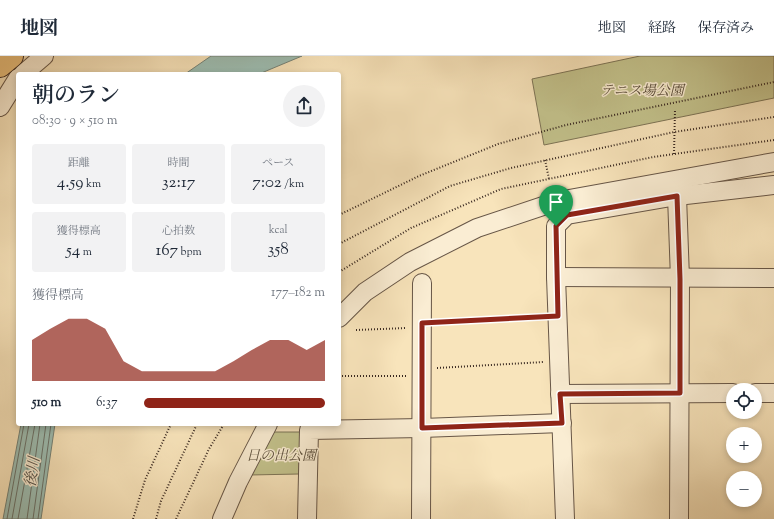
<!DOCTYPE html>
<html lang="ja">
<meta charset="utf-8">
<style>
:root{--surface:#fff;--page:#f2f2f3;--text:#1f2937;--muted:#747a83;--line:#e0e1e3;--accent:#8f2418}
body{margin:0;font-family:"Sorts Mill Goudy","Noto Serif JP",serif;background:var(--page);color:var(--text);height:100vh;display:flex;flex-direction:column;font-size:15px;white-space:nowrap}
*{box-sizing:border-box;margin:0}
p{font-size:13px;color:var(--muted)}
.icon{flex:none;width:22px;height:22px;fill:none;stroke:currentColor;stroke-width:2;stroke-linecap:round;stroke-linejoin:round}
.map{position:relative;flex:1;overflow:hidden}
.details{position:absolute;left:16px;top:16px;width:325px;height:354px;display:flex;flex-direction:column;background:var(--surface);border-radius:4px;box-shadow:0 2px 6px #0003}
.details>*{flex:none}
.tools{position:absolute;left:726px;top:327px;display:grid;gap:8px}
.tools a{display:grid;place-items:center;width:36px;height:36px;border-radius:50%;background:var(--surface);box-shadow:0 2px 6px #0003;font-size:20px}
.pin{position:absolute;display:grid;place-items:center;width:34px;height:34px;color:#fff;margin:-41px -17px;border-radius:50% 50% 50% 0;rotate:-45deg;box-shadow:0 0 4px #0007}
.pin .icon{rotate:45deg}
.round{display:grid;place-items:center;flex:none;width:42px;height:42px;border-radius:21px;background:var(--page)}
.head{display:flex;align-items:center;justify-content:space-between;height:68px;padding:0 16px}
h1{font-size:22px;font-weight:600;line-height:30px}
.metrics{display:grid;grid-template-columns:repeat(3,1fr);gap:6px;height:68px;padding:4px 16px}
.metrics div{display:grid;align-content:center;border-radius:4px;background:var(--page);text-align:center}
.metrics b{font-size:17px;font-weight:600}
.metrics small{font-size:11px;font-weight:400}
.metrics p{font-size:11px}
.chart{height:112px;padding:8px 16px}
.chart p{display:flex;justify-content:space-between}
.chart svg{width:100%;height:72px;margin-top:4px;fill:var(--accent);opacity:.7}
ul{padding:0 16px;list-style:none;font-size:13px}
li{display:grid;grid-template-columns:64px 48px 1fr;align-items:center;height:30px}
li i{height:10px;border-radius:5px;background:var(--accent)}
header{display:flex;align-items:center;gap:24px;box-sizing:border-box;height:56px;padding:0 20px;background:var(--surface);border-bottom:1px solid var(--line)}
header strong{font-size:19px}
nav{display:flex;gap:22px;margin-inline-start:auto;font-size:14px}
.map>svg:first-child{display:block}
</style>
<header>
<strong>地図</strong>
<nav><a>地図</a><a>経路</a><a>保存済み</a></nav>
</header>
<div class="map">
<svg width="774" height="463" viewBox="0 0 774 463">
<rect width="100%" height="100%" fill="#f8e4bb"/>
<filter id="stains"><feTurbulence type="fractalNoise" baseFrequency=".005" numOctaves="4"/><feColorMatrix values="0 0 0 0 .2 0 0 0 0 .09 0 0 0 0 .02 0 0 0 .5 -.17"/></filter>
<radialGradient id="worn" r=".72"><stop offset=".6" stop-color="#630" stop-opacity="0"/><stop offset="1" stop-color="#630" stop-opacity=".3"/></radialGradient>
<g fill="#c3c28c" stroke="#7d7456">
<path d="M640 0H774V42L544 89 532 23Z"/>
<path d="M272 376H300L299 418 250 419Z"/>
</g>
<g fill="#9dbeb3" stroke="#748278">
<path d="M211 0H302L259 18H185Z"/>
<path d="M21 368H55L41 463H3Z"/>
</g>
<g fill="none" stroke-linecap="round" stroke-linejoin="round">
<g stroke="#6a726a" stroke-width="1">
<path d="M7 463 24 368"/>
<path d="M12 463 29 368"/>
<path d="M18 463 35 368"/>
<path d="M27 463 40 368"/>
<path d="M33 463 46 368"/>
<path d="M38 463 51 368"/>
</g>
<g stroke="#675647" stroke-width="20">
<g id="minor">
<path d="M23 18 44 0"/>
<path d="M0 51 18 22"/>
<path d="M677 140 680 223 679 463"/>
<path d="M556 221 774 222"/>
<path d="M339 262 365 236 410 206 477 172 558 145 774 106"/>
<path d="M755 337H774"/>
<path d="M560 338 733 337"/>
<path d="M222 463 238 426 268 368"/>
<path d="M307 463 309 374 422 372 562 367"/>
<path d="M421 463 422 227"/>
<path d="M565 463 556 221V170L567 159 677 140 774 129"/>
</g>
</g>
<g stroke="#372720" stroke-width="24">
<path id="major" d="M0 10 12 0"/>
</g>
<g stroke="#372720" stroke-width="2" stroke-dasharray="1 2" stroke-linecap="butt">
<path d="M674 98 675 54"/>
<path d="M545 104 549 123"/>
<path d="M339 159 419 120 498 88 566 69 774 26"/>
<path d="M339 188 450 130 511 112 674 76 774 61"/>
<path d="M339 216 411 172 501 133 653 101 774 84"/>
<path d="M437 266 542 261"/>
<path d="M356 274 406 272"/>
<path d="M437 312 544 306"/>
<path d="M339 320H408"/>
<path d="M133 463 145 424 171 368"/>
<path d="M156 463 161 445 197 368"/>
<path d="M176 463 209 393 224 368"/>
</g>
<use href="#minor" stroke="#faedd3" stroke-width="18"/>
<use href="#major" stroke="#ecc27e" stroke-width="22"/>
</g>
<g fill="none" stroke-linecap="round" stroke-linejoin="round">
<g stroke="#fff" stroke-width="8">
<path id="route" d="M677 140 680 223V337L560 338 562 367 422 372V267L558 260 556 170 567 159Z"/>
</g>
<use href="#route" stroke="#8f2418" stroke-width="5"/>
</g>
<g text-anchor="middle" stroke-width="3" stroke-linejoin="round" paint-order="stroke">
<g font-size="14" font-style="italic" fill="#5a4e3b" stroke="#faedd3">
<text x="642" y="39">テニス場公園</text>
<text x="281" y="404">日の出公園</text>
</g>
<g font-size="15" font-style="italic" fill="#56544c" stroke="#faedd3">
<text transform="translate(32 416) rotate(-82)" y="5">後川</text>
</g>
</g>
<rect width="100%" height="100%" filter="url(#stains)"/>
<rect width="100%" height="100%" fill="url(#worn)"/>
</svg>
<div class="tools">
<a><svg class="icon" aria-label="locate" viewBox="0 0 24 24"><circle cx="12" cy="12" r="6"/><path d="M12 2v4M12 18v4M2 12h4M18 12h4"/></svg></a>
<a>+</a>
<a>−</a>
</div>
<div class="pin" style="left:556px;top:170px;background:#1e9e55"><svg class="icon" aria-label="arrive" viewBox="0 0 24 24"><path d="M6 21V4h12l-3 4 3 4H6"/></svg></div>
<section class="details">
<div class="head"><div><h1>朝のラン</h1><p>08:30 · 9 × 510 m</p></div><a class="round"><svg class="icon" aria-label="share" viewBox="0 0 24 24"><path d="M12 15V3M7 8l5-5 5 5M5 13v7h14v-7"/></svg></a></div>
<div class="metrics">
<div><p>距離</p><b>4.59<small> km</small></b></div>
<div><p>時間</p><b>32:17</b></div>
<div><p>ペース</p><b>7:02<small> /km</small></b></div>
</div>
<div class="metrics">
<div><p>獲得標高</p><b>54<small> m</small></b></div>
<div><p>心拍数</p><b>167<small> bpm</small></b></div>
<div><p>kcal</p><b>358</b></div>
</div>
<div class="chart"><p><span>獲得標高</span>177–182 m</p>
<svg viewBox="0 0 160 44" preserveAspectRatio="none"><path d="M0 44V19L10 12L20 6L30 6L40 12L50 32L60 38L70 38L80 38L90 38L100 38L110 32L120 25L130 19L140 19L150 25L160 19V44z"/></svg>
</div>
<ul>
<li><b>510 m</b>6:37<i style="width:100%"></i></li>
</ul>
</section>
</div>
